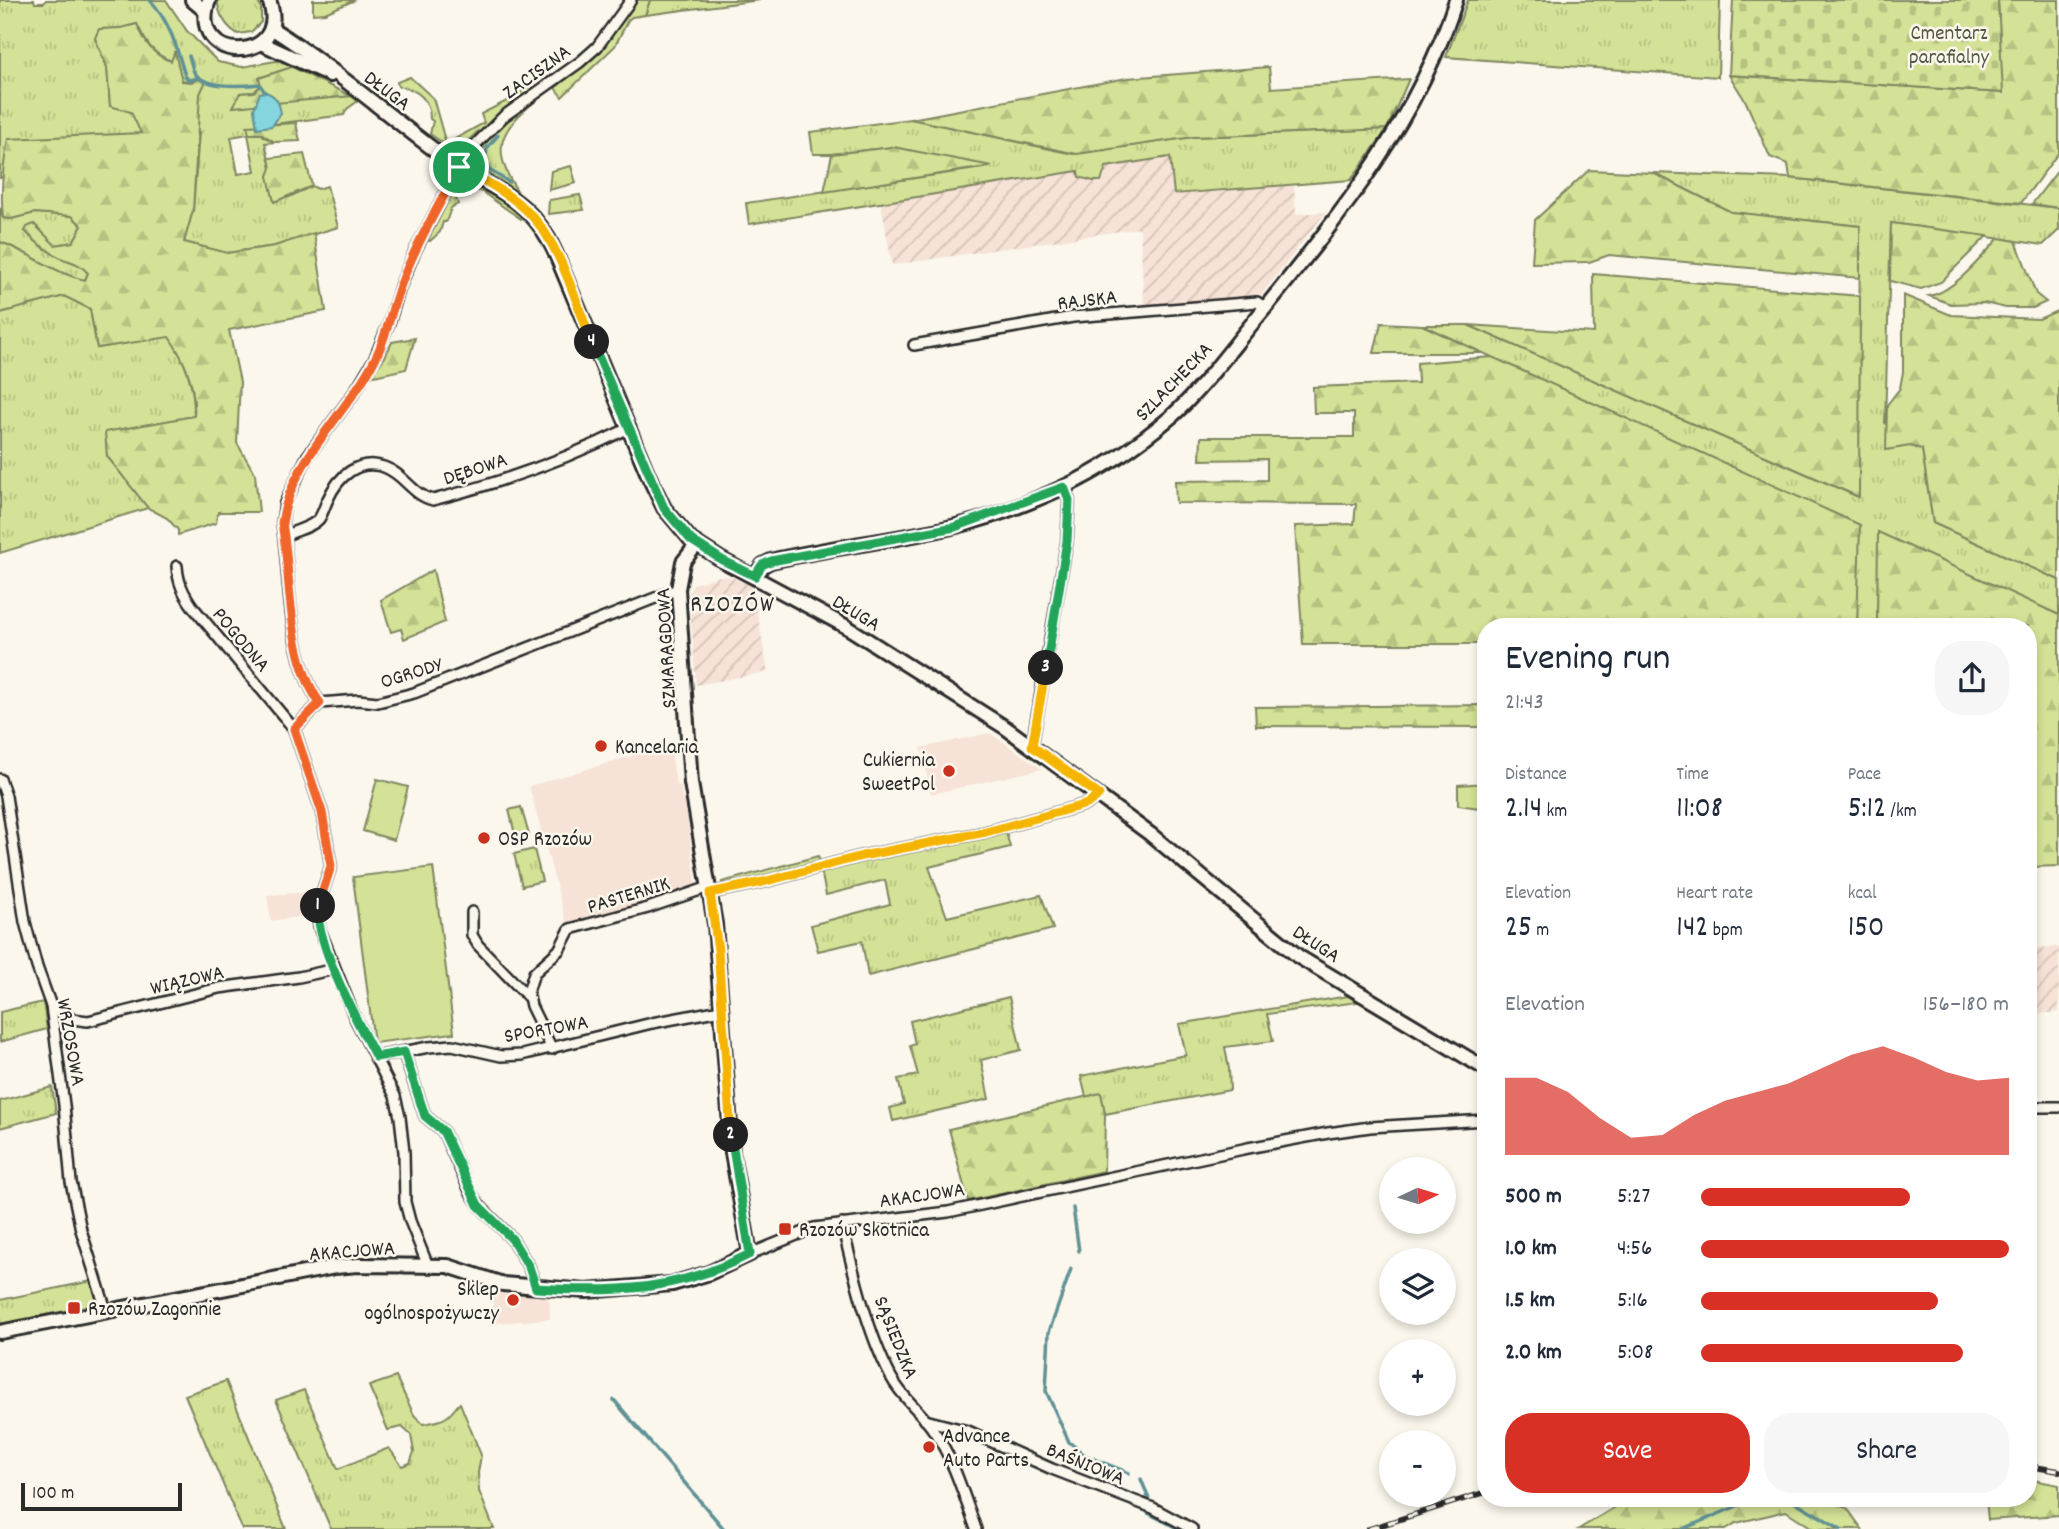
<!DOCTYPE html>
<meta charset="utf-8">
<style>
:root{--surface:#fff;--page:#f6f6f7;--text:#1f2937;--muted:#747a83;--accent:#d93025}
body{margin:0;font-family:Dekko,sans-serif;background:var(--page);color:var(--text);height:100vh;display:flex;flex-direction:column;font-size:26px;white-space:nowrap}
*{box-sizing:border-box;margin:0}
p{font-size:23px;color:var(--muted)}
.icon{flex:none;width:38px;height:38px;fill:none;stroke:currentColor;stroke-width:2;stroke-linecap:round;stroke-linejoin:round}
.map{position:relative;flex:1;overflow:hidden}
.panel{position:absolute;left:1477px;top:618px;width:560px;height:889px;display:flex;flex-direction:column;background:var(--surface);border-radius:28px;box-shadow:0 4px 10px #0003}
.panel>*{flex:none}
.needle{width:46px;rotate:86deg}
.fabs{position:absolute;left:1379px;top:1157px;display:grid;gap:14px}
.fabs a{display:grid;place-items:center;width:77px;height:77px;border-radius:50%;background:var(--surface);box-shadow:0 4px 10px #0003;font-size:35px}
.scale{position:absolute;left:21px;bottom:18px;width:161px;box-sizing:border-box;padding-left:7px;border:4px solid #2b2b2b;border-top:0;font-size:19px;line-height:24px;white-space:nowrap;color:#2b2b2b;-webkit-text-stroke:5px #fbf7ec;paint-order:stroke}
.pin{position:absolute;display:grid;place-items:center;width:60px;height:60px;color:#fff;margin:-30px;border:4px solid #fff;border-radius:50%;box-shadow:0 2px 7px #0007}
.km{position:absolute;width:35px;height:35px;margin:-18px;border-radius:50%;background:#222;color:#fff;font-size:19px;line-height:35px;text-align:center}
.round{display:grid;place-items:center;flex:none;width:74px;height:74px;border-radius:28px;background:var(--page)}
.summary{display:flex;align-items:center;justify-content:space-between;height:119px;padding:0 28px}
h1{font-size:38px;font-weight:600;line-height:52px}
.metrics{display:grid;grid-template-columns:repeat(3,1fr);gap:10px;height:119px;padding:7px 28px}
.metrics div{display:grid;align-content:center}
.metrics b{font-size:30px;font-weight:600}
.metrics small{font-size:19px;font-weight:400}
.metrics p{font-size:19px}
.chart{height:196px;padding:14px 28px}
.chart p{display:flex;justify-content:space-between}
.chart svg{width:100%;height:126px;margin-top:7px;fill:var(--accent);opacity:.7}
.action{display:flex;gap:14px;margin-top:auto;padding:14px 28px}
.action a{flex:1;height:80px;border-radius:28px;background:var(--accent);color:#fff;font-size:28px;font-weight:600;line-height:80px;text-align:center}
.action a+a{background:var(--page);color:var(--text)}
ul{padding:0 28px;list-style:none;font-size:23px}
li{display:grid;grid-template-columns:112px 84px 1fr;align-items:center;height:52px}
li i{height:18px;border-radius:9px;background:var(--accent)}
.map>svg:first-child{display:block}
</style>
<div class="map">
<svg width="2059" height="1529" viewBox="0 0 2059 1529">
<defs>
<pattern id="industrial-furrows" width="10" height="10" patternUnits="userSpaceOnUse" patternTransform="scale(1.75)"><rect width="10" height="10" fill="#f6e2d6"/><path d="M-1 1l2-2M0 10L10 0M9 11l2-2" fill="none" stroke="#d3c2b8"/></pattern>
<pattern id="grass-tufts" width="24" height="20" patternUnits="userSpaceOnUse" patternTransform="scale(1.75)"><rect width="24" height="20" fill="#d3e296"/><path d="M3 7l-1-3M5 7V3M7 7l1-3M15 17l-1-3M17 17v-4M19 17l1-3" fill="none" stroke="#b5c281"/></pattern>
<pattern id="forest-firs" width="22" height="20" patternUnits="userSpaceOnUse" patternTransform="scale(1.75)"><rect width="22" height="20" fill="#d3e296"/><path d="M5 1l3.5 6h-7zM16 11l3.5 6h-7z" fill="#b5c281"/></pattern>
<pattern id="cemetery-stones" width="16" height="16" patternUnits="userSpaceOnUse" patternTransform="scale(1.75)"><rect width="16" height="16" fill="#d3e296"/><path d="M2 7V4a2 2 0 0 1 4 0v3zM10 15v-3a2 2 0 0 1 4 0v3z" fill="#b5c281"/></pattern>
</defs>
<rect width="100%" height="100%" fill="#fbf7ec"/>
<filter id="ink" filterUnits="userSpaceOnUse"><feTurbulence type="fractalNoise" baseFrequency=".0143" numOctaves="2"/><feDisplacementMap in="SourceGraphic" scale="14" xChannelSelector="R" yChannelSelector="G"/><feConvolveMatrix kernelMatrix="1 2 1 2 8 2 1 2 1" color-interpolation-filters="sRGB"/></filter>
<g filter="url(#ink)">
<g fill="#f6e2d6">
<path d="M990 733 1042 769 931 794 921 748Z"/>
<path d="M670 745 676 784 681 786 682 798 685 801 696 884 644 903 567 924 529 786Z"/>
<path d="M312 892 307 906 311 915 271 921 267 895Z"/>
<path d="M491 1290 549 1297 550 1319 495 1323Z"/>
</g>
<g fill="url(#industrial-furrows)">
<path d="M1170 157 1174 194 1294 185 1296 214 1326 212 1261 295 1144 306 1140 228 892 265 881 203Z"/>
<path d="M720 576 731 577 752 585 768 672 696 685 689 592 694 584Z"/>
<path d="M2059 947V1012L2028 1015V948Z"/>
</g>
<g fill="url(#grass-tufts)" stroke="#7f8660" stroke-width="2" fill-rule="evenodd">
<path d="M0 0H34L35 3H44L46 0H166L187 31 218 62 242 67 281 60 292 67 259 78 261 85 255 92 240 93 234 106 351 96 358 101 347 109 344 115 258 126 264 137 275 142 265 143 271 168 268 176 287 198 312 186 318 189 327 186 338 227 275 246 227 253 184 242 193 210 199 132 0 178ZM137 24C145 42 153 55 172 61L174 53 182 80 191 82 110 106 107 67 95 39 99 30 121 28ZM248 134 255 171 238 174 231 137Z"/>
<path d="M218 0H257L261 8V22L251 32 238 34C227 28 217 13 218 0Z"/>
<path d="M313 0H355L325 13 313 14Z"/>
<path d="M650 0H760L645 15Z"/>
<path d="M1468 0H1720L1718 77 1446 57Z"/>
<path d="M410 77 433 98 446 144 484 123 481 114 513 98 531 84 533 90 504 110 480 133 478 131 462 147 453 150 430 134 433 121 430 119C430 98 417 89 398 86L397 82Z"/>
<path d="M536 97 537 100C500 129 489 149 518 192L484 171 480 153 487 142 486 139 499 125Z"/>
<path d="M911 119 1073 154 1193 137 1387 129 1351 180 1174 194 1170 157 1106 167 1101 181H1093L1079 177 1078 171 749 224 746 203 990 167 893 147 832 154H813L810 132Z"/>
<path d="M571 166 576 183 549 190 551 171Z"/>
<path d="M1653 173 1790 178 2059 208V230L2043 245 1891 223 1885 423 1910 446 1922 449 1933 523 2059 580V615L1879 533 1877 626H1857L1859 525 1422 325H1468L1858 497 1860 226 1731 212Z"/>
<path d="M460 179C481 178 510 204 526 218L521 219 482 192 465 186 459 189 455 195 458 204 451 208 446 222H443L440 232 430 241 427 240 451 194 448 192Z"/>
<path d="M580 195 584 210 548 214 549 200Z"/>
<path d="M0 208 3 218 11 219 35 213 72 216 82 226 73 242 55 245 34 224 25 231C36 243 48 252 63 259 75 263 80 264 88 273L85 280C55 274 30 252 0 242Z"/>
<path d="M64 296 90 309 97 348 169 336C185 360 195 387 194 416L106 432 107 456 148 508 0 553V313Z"/>
<path d="M1005 829 1010 847 929 867 947 917 1041 895 1053 929 868 976 862 941 818 951 811 925 890 904 885 880 826 895 821 870Z"/>
<path d="M534 849 542 881 522 886 514 854Z"/>
<path d="M818 856 820 862 762 879 723 887 722 882Z"/>
<path d="M1348 996 1358 1002 1267 1014 1273 1041 1225 1047 1229 1069 1230 1090 1105 1114 1101 1094 1086 1097 1081 1076 1186 1055 1179 1024Z"/>
<path d="M1009 997 1021 1050 981 1060 989 1099 893 1121 890 1108 904 1104 898 1079 918 1075 910 1046 915 1044 910 1021Z"/>
<path d="M43 1002 47 1029 0 1042V1012Z"/>
<path d="M52 1087 56 1113 0 1128V1101Z"/>
<path d="M92 1281 99 1305 0 1324V1300Z"/>
<path d="M396 1377 414 1415 423 1424C433 1422 445 1421 452 1412 455 1409 457 1405 460 1403L481 1455 478 1473 479 1491 494 1529H331L276 1400 304 1390 338 1469 389 1448 402 1466 410 1463 414 1452 411 1435 402 1427 388 1430 369 1386Z"/>
<path d="M226 1381 286 1529H242L185 1395Z"/>
</g>
<g fill="url(#forest-firs)" stroke="#7f8660" stroke-width="2">
<path d="M637 0H650L645 15 632 17 628 20 615 46 562 97 555 88 595 55Z"/>
<path d="M1998 0H2059V152L2021 203 1790 178 1788 164 1770 157 1746 102 1729 75 2002 93Z"/>
<path d="M137 24C145 42 152 55 171 61L175 52 182 81 191 82 199 79 205 83 200 94 193 210 184 242 227 253 275 246 314 233 326 311 229 330 240 382 237 443 255 474 259 512H218L216 523 178 535V530L167 518 148 508 107 456 105 432 194 416C196 387 185 360 169 337L97 348 90 309 64 296 0 313V242C29 252 55 274 85 280L88 273C80 264 75 263 63 259 48 252 36 243 25 231L27 227 34 224 55 245 73 242 82 226 72 216 35 213 11 219 3 218C0 192 3 165 8 139L141 133 131 112 110 106 107 67 95 38 99 29 121 28Z"/>
<path d="M292 67 351 96 233 107 240 93 254 92 261 85 259 78Z"/>
<path d="M1269 67 1271 88 1409 79 1387 129 1193 137 1077 154 911 119 1127 78Z"/>
<path d="M296 123 300 141 275 142 262 134H249L247 126Z"/>
<path d="M893 147 992 166 824 192 832 154Z"/>
<path d="M304 154 312 186 274 202 268 176 271 168 269 158Z"/>
<path d="M2059 169V208L2032 204Z"/>
<path d="M1589 170 1653 173 1731 212 1860 226V278L1609 255 1589 262 1532 263 1535 220Z"/>
<path d="M1891 223 1987 236 1941 282 1921 289 1890 281Z"/>
<path d="M1999 238 2016 241 2036 294 2046 302 2033 308H2006L1984 303 1951 304 1929 296C1954 292 1982 256 1999 238Z"/>
<path d="M1593 274 1860 296 1859 497 1468 325 1594 333Z"/>
<path d="M1903 295 1951 315 2039 319 2059 310V580L1933 523 1922 449 1910 446 1886 450 1887 405 1900 388 1903 372Z"/>
<path d="M1381 323 1422 325 1482 353H1374Z"/>
<path d="M415 338 406 369 370 377 385 357 392 342Z"/>
<path d="M1492 357 1860 525 1857 626H1486V644H1303L1295 526 1354 524 1356 504 1176 503 1175 481 1267 480V459L1200 460 1201 437H1354V413H1314L1313 387 1418 383 1417 363Z"/>
<path d="M1878 532 2059 615V866L2028 867V626H1877Z"/>
<path d="M433 570 445 622 404 639 401 629 391 632 381 600Z"/>
<path d="M1486 705V727L1256 726 1255 707Z"/>
<path d="M1486 783V809L1458 805V785Z"/>
<path d="M1101 1093 1105 1114 1104 1171 968 1201 949 1129Z"/>
<path d="M2028 1479 2059 1485V1515L1988 1520 1986 1498H2028Z"/>
<path d="M1630 1498H1657L1693 1507 1716 1498H1821L1847 1508 1862 1529H1814L1786 1511 1736 1523 1726 1529H1579Z"/>
</g>
<path fill="url(#cemetery-stones)" stroke="#7f8660" stroke-width="2" d="M1733 0H1998L2003 93 1729 75Z"/>
<g fill="#d3e296" stroke="#7f8660" stroke-width="2">
<path d="M377 779 408 787 394 840 363 831Z"/>
<path d="M521 807 529 835 516 838 509 810Z"/>
<path d="M433 867 454 1033 374 1043 353 877Z"/>
</g>
<path fill="#84d5dd" stroke="#609196" stroke-width="2" d="M265 92C276 95 279 102 281 113L272 126 257 128 254 109 260 93Z"/>
<g fill="none" stroke-linecap="round" stroke-linejoin="round">
<g stroke="#609196" stroke-width="3.5">
<path d="M150 0C170 22 177 48 185 76L189 80 199 78"/>
<path d="M189 56C191 61 192 68 194 72 204 89 243 86 259 84L265 92"/>
<path d="M486 155 487 148 498 135"/>
<path d="M487 162 489 170 509 182"/>
<path d="M424 244 428 235"/>
<path d="M1073 1208 1079 1251"/>
<path d="M1071 1269 1049 1332 1046 1391 1069 1442 1086 1456 1129 1473"/>
<path d="M614 1400 724 1529"/>
<path d="M1141 1479 1149 1499"/>
<path d="M1148 1513 1179 1529"/>
<path d="M1683 1529 1742 1504 1792 1500 1841 1529"/>
</g>
<g stroke="#2b2b2b" stroke-width="14">
<g id="street">
<path d="M914 345 1073 317 1257 302 1265 307"/>
<path d="M285 536C295 530 311 528 319 519 323 513 325 505 328 499 338 477 358 458 384 467 404 474 412 495 433 500 500 483 567 459 629 428"/>
<path d="M177 566C178 582 183 593 193 607L294 729"/>
<path d="M320 703C286 656 291 578 282 523L285 503 307 457 354 393 375 358 389 323 400 287 415 251 459 167 474 146 504 116 580 62 597 47 631 0"/>
<path d="M1032 746 1067 541 1069 500 1064 487"/>
<path d="M0 779 6 796 25 922 37 967 51 1006 64 1105 71 1182 81 1230 106 1310"/>
<path d="M710 893 763 882 862 856 986 832 1087 804 1099 795"/>
<path d="M472 912V935L478 945 529 998"/>
<path d="M51 1006 72 1019 88 1021 219 988 299 977 335 969"/>
<path d="M552 1049 531 1006 528 992 534 973 559 950 570 929 648 908 709 887"/>
<path d="M404 1053 425 1116 443 1131 470 1191 479 1205 512 1239 529 1267 536 1288"/>
<path d="M376 1057 429 1047 452 1045 501 1056 522 1055 652 1023 721 1010"/>
<path d="M2028 1107H2059"/>
<path d="M842 1224C853 1271 868 1334 891 1377 902 1398 921 1411 934 1431 954 1460 964 1496 976 1529"/>
<path d="M750 1254 814 1228 948 1212 1248 1148 1328 1133 1370 1127 1486 1120"/>
<path d="M428 1266 410 1221 405 1202 404 1152 400 1117 395 1096 354 1016 320 930 317 915 319 902 331 866 322 812 294 729 320 703 358 700 378 702 414 693 678 589"/>
<path d="M925 1420 968 1431 1052 1469 1153 1508 1192 1529"/>
</g>
</g>
<g stroke="#2b2b2b" stroke-width="18">
<g id="secondary">
<path d="M192 0 205 11"/>
<path d="M209 0C185 66 293 65 269 0"/>
<path d="M271 28C335 68 391 119 452 163 476 179 503 189 525 209 538 221 548 236 555 252L649 477 664 508 691 540 722 560 847 627 1006 728 1150 834 1299 957 1486 1069"/>
<path d="M261 43 330 75"/>
<path d="M755 576 763 565 771 561C831 547 892 541 952 527 988 519 1029 503 1062 488 1101 470 1139 444 1172 416 1205 386 1236 342 1265 308 1342 213 1418 118 1456 0"/>
<path d="M0 1332 335 1267 358 1265 448 1266 503 1284 586 1291 672 1284 709 1273 750 1254 732 1153 715 924 691 783 678 589 683 562 697 544"/>
</g>
</g>
<use href="#street" stroke="#fbf7ec" stroke-width="9"/>
<use href="#secondary" stroke="#fbf7ec" stroke-width="12"/>
<g stroke="#2b2b2b" stroke-width="6">
<g id="rail">
<path d="M2028 1466 2059 1471"/>
<path d="M1369 1529 1486 1492"/>
</g>
</g>
<use href="#rail" stroke="#fbf7ec" stroke-width="3.5" stroke-dasharray="10" stroke-linecap="butt"/>
</g>
</g>
<g fill="none" stroke-linecap="round" stroke-linejoin="round" filter="url(#ink)">
<g stroke="#fff" stroke-width="14">
<path id="split-1" d="M318 906 331 866 322 812 294 729 320 703C286 656 292 578 282 523 292 457 347 415 376 357 387 335 391 310 400 287 415 245 439 206 459 167"/>
</g>
<g stroke="#fff" stroke-width="14">
<path id="split-2" d="M318 906C315 942 358 1024 376 1057L404 1052 425 1116 443 1131 478 1205 512 1239 529 1267 536 1288C615 1293 678 1291 750 1254L731 1135"/>
</g>
<g stroke="#fff" stroke-width="14">
<path id="split-3" d="M731 1135 718 950 710 893 763 882 862 856 986 832 1087 804 1099 795 1032 746 1046 668"/>
</g>
<g stroke="#fff" stroke-width="14">
<path id="split-4" d="M592 342 664 508 691 540 722 560 755 576 762 565 771 561 955 527 1064 487 1069 500 1067 541 1046 668"/>
</g>
<g stroke="#fff" stroke-width="14">
<path id="split-5" d="M459 167C484 180 511 194 531 215 560 244 576 303 592 342"/>
</g>
<use href="#split-1" stroke="#f0652b" stroke-width="9"/>
<use href="#split-2" stroke="#22a559" stroke-width="9"/>
<use href="#split-3" stroke="#f5b400" stroke-width="9"/>
<use href="#split-4" stroke="#22a559" stroke-width="9"/>
<use href="#split-5" stroke="#f5b400" stroke-width="9"/>
</g>
<g fill="#c8321e" stroke="#fbf7ec" stroke-width="2.5">
<circle cx="601" cy="746" r="7"/>
<circle cx="949" cy="771" r="7"/>
<circle cx="484" cy="838" r="7"/>
<rect x="778" y="1222" width="14" height="14" rx="3.5"/>
<circle cx="513" cy="1300" r="7"/>
<rect x="67" y="1301" width="14" height="14" rx="3.5"/>
<circle cx="929" cy="1447" r="7"/>
</g>
<g text-anchor="middle" stroke-width="5" stroke-linejoin="round" paint-order="stroke">
<g font-size="21" fill="#555946" stroke="#fbf7ec">
<text x="1949" y="39">Cmentarz<tspan x="1949" dy="24">parafialny</tspan></text>
</g>
<g font-size="21" fill="#2b2b2b" stroke="#fbf7ec">
<text transform="translate(536 71) rotate(-36)" y="7">ZACISZNA</text>
<text transform="translate(388 90) rotate(37)" y="7">DŁUGA</text>
<text transform="translate(1087 299) rotate(-7)" y="7">RAJSKA</text>
<text transform="translate(1173 381) rotate(-46)" y="7">SZLACHECKA</text>
<text transform="translate(475 468) rotate(-18)" y="7">DĘBOWA</text>
<text transform="translate(857 612) rotate(31)" y="7">DŁUGA</text>
<text transform="translate(242 639) rotate(50)" y="7">POGODNA</text>
<text transform="translate(665 648) rotate(-93)" y="7">SZMARAGDOWA</text>
<text transform="translate(411 672) rotate(-17)" y="7">OGRODY</text>
<text transform="translate(628 894) rotate(-17)" y="7">PASTERNIK</text>
<text transform="translate(1317 943) rotate(33)" y="7">DŁUGA</text>
<text transform="translate(187 979) rotate(-13)" y="7">WIĄZOWA</text>
<text transform="translate(546 1028) rotate(-10)" y="7">SPORTOWA</text>
<text transform="translate(72 1042) rotate(80)" y="7">WRZOSOWA</text>
<text transform="translate(922 1194) rotate(-8)" y="7">AKACJOWA</text>
<text transform="translate(352 1250) rotate(-4)" y="7">AKACJOWA</text>
<text transform="translate(897 1337) rotate(68)" y="7">SĄSIEDZKA</text>
<text transform="translate(1086 1463) rotate(22)" y="7">BAŚNIOWA</text>
</g>
<g font-size="21" fill="#2b2b2b" stroke="#fbf7ec" text-anchor="start">
<text x="615" y="753">Kancelaria</text>
<text x="935" y="766" text-anchor="end">Cukiernia<tspan x="935" dy="24">SweetPol</tspan></text>
<text x="498" y="845">OSP Rzozów</text>
<text x="799" y="1236">Rzozów Skotnica</text>
<text x="499" y="1295" text-anchor="end">Sklep<tspan x="499" dy="24">ogólnospożywczy</tspan></text>
<text x="88" y="1315">Rzozów Zagonnie</text>
<text x="943" y="1442">Advance<tspan x="943" dy="24">Auto Parts</tspan></text>
</g>
<g font-size="24" letter-spacing="2" fill="#2b2b2b" stroke="#fbf7ec">
<text x="733" y="611">RZOZÓW</text>
</g>
</g>
</svg>
<div class="fabs">
<a><svg class="needle" viewBox="-14 -14 28 28"><path d="M0-13l5 13h-10z" fill="#e53935"/><path d="M0 13l5-13h-10z" fill="#747a83"/></svg></a>
<a><svg class="icon" aria-label="layers" viewBox="0 0 24 24"><path d="M12 4l9 5-9 5-9-5zM3 14l9 5 9-5"/></svg></a>
<a>+</a>
<a>−</a>
</div>
<div class="scale">100 m</div>
<div class="pin" style="left:459px;top:167px;background:#1e9e55"><svg class="icon" aria-label="arrive" viewBox="0 0 24 24"><path d="M6 21V4h12l-3 4 3 4H6"/></svg></div>
<b class="km" style="left:318px;top:906px">1</b>
<b class="km" style="left:731px;top:1135px">2</b>
<b class="km" style="left:1046px;top:668px">3</b>
<b class="km" style="left:592px;top:342px">4</b>
<section class="panel">
<div class="summary"><div><h1>Evening run</h1><p>21:43</p></div><a class="round"><svg class="icon" aria-label="share" viewBox="0 0 24 24"><path d="M12 15V3M7 8l5-5 5 5M5 13v7h14v-7"/></svg></a></div>
<div class="metrics">
<div><p>Distance</p><b>2.14<small> km</small></b></div>
<div><p>Time</p><b>11:08</b></div>
<div><p>Pace</p><b>5:12<small> /km</small></b></div>
</div>
<div class="metrics">
<div><p>Elevation</p><b>25<small> m</small></b></div>
<div><p>Heart rate</p><b>142<small> bpm</small></b></div>
<div><p>kcal</p><b>150</b></div>
</div>
<div class="chart"><p><span>Elevation</span>156–180 m</p>
<svg viewBox="0 0 160 44" preserveAspectRatio="none"><path d="M0 44V17L10 17L20 22L30 31L40 38L50 37L60 30L70 25L80 22L90 19L100 14L110 9L120 6L130 10L140 15L150 18L160 17V44z"/></svg>
</div>
<ul>
<li><b>500 m</b>5:27<i style="width:68%"></i></li>
<li><b>1.0 km</b>4:56<i style="width:100%"></i></li>
<li><b>1.5 km</b>5:16<i style="width:77%"></i></li>
<li><b>2.0 km</b>5:08<i style="width:85%"></i></li>
</ul>
<div class="action"><a>Save</a><a>Share</a></div>
</section>
</div>
